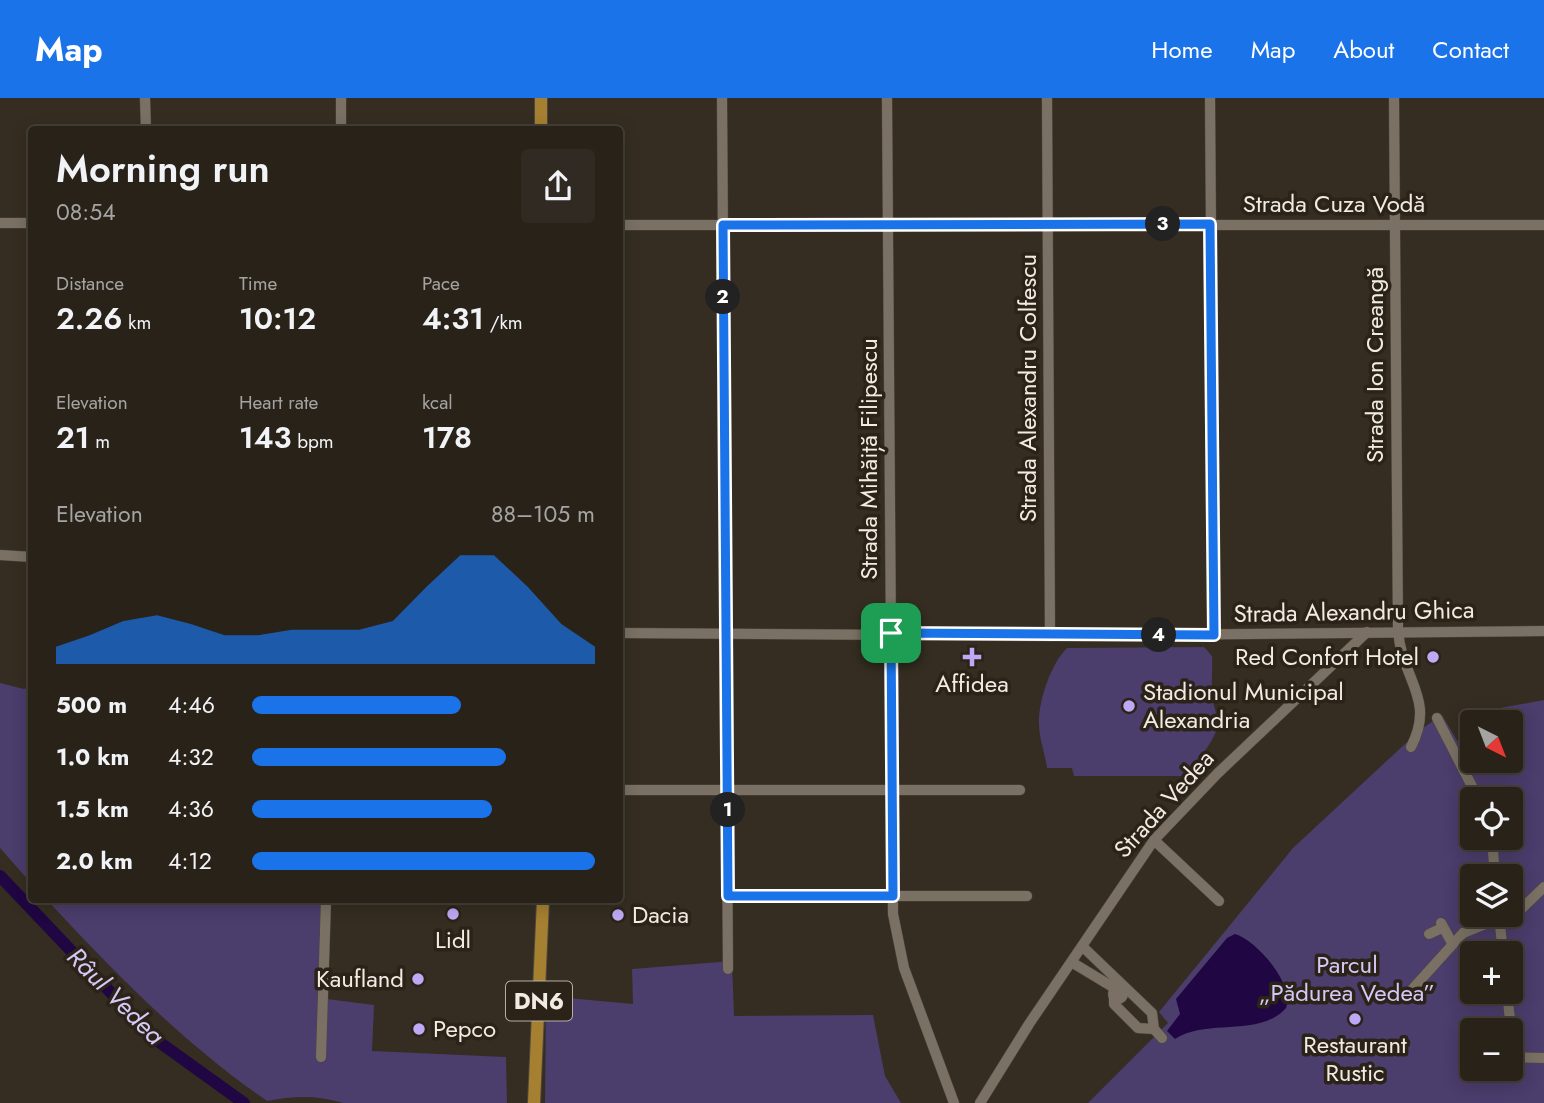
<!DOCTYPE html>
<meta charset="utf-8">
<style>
:root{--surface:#282219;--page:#302a22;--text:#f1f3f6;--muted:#a5a4a2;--line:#443f38;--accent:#1a73e8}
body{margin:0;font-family:Jost,sans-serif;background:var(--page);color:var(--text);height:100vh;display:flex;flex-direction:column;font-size:26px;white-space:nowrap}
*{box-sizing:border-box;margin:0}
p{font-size:23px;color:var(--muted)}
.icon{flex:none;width:38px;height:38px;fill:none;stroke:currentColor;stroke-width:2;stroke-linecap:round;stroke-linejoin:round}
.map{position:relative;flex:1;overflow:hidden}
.panel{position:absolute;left:28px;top:28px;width:595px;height:777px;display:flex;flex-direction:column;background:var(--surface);border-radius:7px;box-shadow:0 4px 18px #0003,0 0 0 2px var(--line)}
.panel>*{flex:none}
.needle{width:46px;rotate:138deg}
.controls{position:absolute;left:1460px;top:612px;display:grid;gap:14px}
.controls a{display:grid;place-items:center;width:63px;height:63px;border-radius:7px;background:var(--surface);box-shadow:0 4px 18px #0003,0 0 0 2px var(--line);font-size:35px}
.pin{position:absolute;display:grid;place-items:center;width:60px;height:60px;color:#fff;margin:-30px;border-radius:14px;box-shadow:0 4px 10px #0006}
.km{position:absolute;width:35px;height:35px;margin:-18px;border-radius:50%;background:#222;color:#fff;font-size:19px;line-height:35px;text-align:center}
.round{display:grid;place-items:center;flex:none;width:74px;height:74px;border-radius:7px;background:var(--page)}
.headline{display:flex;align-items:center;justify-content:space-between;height:119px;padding:0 28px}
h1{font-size:38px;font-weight:600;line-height:52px}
.stats{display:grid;grid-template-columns:repeat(3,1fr);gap:10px;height:119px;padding:7px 28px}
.stats div{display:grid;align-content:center}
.stats b{font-size:30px;font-weight:600}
.stats small{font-size:19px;font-weight:400}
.stats p{font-size:19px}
.chart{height:196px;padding:14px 28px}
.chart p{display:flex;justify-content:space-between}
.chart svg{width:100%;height:126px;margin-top:7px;fill:var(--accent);opacity:.7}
ul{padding:0 28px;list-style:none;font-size:23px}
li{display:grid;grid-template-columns:112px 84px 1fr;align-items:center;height:52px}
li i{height:18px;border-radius:9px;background:var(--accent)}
header{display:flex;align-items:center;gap:42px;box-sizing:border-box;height:98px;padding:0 35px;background:var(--accent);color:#fff}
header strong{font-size:33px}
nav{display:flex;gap:38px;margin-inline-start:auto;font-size:24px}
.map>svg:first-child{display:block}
</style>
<header>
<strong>Map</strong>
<nav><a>Home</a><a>Map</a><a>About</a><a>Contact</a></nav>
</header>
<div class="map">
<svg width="1544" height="1005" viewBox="0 0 1544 1005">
<rect width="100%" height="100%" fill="#352d21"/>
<g fill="#4b3d6c" fill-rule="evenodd">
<path d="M1204 549 1212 558C1213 571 1211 584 1212 597 1213 609 1219 617 1217 630 1213 647 1193 664 1192 678H1074L1072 670H1047C1045 655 1039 640 1039 626 1038 604 1051 565 1067 550Z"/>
<path d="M0 585 24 591 31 588V785L0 750Z"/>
<path d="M1544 602V1005H1088L1168 925 1159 914 1293 750 1420 632 1442 617 1458 644 1472 641V663H1510V625H1487L1501 624 1500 610ZM1472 702H1510V740H1472ZM1472 779H1510V817H1472ZM1472 856H1510V894H1472ZM1472 933H1510V971H1472Z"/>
<path d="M47 802H321L316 957 326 961 327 901 374 907 372 953 506 959 507 1005H343C315 997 295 998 267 1003 183 945 115 875 47 802Z"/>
<path d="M732 863 734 918 873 917 885 978 901 1005H545L546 898 633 906 632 871Z"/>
</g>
<path fill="#200642" d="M1235 836C1256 842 1295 886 1286 910 1259 940 1207 920 1175 941L1167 933 1180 916 1176 901 1227 840Z"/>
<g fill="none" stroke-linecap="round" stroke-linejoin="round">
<path stroke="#200642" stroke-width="12" d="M0 778 155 941 244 1005"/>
<g stroke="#4f483e" stroke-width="11">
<g id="minor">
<path d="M145 0 146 32"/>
<path d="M341 0V32"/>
<path d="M722 0 728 871"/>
<path d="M887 0 893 816 904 870 954 1005"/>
<path d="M1047 0 1050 538"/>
<path d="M1210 0 1214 537"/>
<path d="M1394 0 1398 533C1402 582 1436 601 1411 649"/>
<path d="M0 125H32"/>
<path d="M620 127H1544"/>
<path d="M0 457 32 459"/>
<path d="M620 535 1050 538 1544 533"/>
<path d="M1437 620 1479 702"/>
<path d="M620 692H1020"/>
<path d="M1492 740 1495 779"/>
<path d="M1154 742 1219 803"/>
<path d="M728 798H1027"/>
<path d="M1499 817 1503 856"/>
<path d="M1441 825 1452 845"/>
<path d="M1429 836 1442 830"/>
<path d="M1083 849 1152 915 1154 931 1162 940"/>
<path d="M1073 865 1116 891"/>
<circle cx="1118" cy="896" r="5"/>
<path d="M1507 894 1514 959"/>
<path d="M1407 897 1463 835 1485 826H1500L1513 819 1544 789"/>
<path d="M1114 898V906L1138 930 1154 931"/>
<path d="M321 959 326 802"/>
<path d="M1510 959 1544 960"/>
<path d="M980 1005 1029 926 1154 742 1218 675 1367 534"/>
</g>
</g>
<g stroke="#4f483e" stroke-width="14">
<g id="major">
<path d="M541 0V32"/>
<path d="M534 1005 543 802"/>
</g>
</g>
<use href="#minor" stroke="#7a7164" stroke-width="10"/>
<use href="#major" stroke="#a68031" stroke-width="12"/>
</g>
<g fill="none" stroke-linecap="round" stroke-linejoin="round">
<g stroke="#fff" stroke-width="14">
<path id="route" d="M1210 126 1214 537 891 535 893 798H728L723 127Z"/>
</g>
<use href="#route" stroke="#1a73e8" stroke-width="9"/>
</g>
<g fill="#bda9f5" stroke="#2b2318" stroke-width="2.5">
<path d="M968.5 548.5h7v7h7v7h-7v7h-7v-7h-7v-7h7z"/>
<circle cx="1433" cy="559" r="7"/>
<circle cx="1129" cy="608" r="7"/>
<circle cx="453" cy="816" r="7"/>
<circle cx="618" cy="817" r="7"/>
<circle cx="418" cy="881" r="7"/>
<circle cx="1355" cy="921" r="7"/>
<circle cx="419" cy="931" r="7"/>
</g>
<g text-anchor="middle" stroke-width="7" stroke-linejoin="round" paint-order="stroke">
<rect fill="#2b2318" stroke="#b5afa6" stroke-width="2" x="506" y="883.5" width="66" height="39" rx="5"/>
<g font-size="23" font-weight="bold" fill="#f0ebe3">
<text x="539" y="911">DN6</text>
</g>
<g font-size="24" fill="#f0ebe3" stroke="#2b2318">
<text x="1334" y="114">Strada Cuza Vodă</text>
<text transform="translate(1375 267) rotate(-90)" y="8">Strada Ion Creangă</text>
<text transform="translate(1028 290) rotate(-90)" y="8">Strada Alexandru Colfescu</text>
<text transform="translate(869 361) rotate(-90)" y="8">Strada Mihăiță Filipescu</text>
<text transform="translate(1354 514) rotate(-1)" y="8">Strada Alexandru Ghica</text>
<text transform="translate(1164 706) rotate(-48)" y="8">Strada Vedea</text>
</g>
<g font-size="24" fill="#f0ebe3" stroke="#2b2318">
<text x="1419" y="567" text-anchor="end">Red Confort Hotel</text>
<text x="972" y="594">Affidea</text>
<text x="1143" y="602" text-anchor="start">Stadionul Municipal<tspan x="1143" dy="28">Alexandria</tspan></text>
<text x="632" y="825" text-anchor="start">Dacia</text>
<text x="453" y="850">Lidl</text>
<text x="404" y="889" text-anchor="end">Kaufland</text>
<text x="433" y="939" text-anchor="start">Pepco</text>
<text x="1355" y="955">Restaurant<tspan x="1355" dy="28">Rustic</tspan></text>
</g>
<g font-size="24" fill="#d4c9f6" stroke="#2b2318">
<text x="1347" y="875">Parcul<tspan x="1347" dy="28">„Pădurea Vedea”</tspan></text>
</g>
<g font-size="26" font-style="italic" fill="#d5caf7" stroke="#2b2318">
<text transform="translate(116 898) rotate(45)" y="9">Râul Vedea</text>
</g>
</g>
</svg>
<div class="controls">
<a><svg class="needle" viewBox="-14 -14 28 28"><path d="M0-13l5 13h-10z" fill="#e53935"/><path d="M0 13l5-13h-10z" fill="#a5a4a2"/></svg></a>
<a><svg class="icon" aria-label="locate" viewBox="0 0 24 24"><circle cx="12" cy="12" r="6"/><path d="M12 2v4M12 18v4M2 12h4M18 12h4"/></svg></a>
<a><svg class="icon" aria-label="layers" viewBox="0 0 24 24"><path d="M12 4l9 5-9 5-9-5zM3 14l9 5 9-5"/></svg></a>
<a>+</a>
<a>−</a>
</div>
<div class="pin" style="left:891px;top:535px;background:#1e9e55"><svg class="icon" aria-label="arrive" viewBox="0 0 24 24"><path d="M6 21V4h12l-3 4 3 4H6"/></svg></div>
<b class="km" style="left:728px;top:712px">1</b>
<b class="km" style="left:723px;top:199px">2</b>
<b class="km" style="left:1163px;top:126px">3</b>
<b class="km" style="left:1159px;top:537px">4</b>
<section class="panel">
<div class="headline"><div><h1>Morning run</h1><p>08:54</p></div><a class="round"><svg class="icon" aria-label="share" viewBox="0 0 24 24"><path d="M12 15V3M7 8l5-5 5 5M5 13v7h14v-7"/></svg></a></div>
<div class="stats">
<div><p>Distance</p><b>2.26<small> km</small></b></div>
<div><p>Time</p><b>10:12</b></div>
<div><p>Pace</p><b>4:31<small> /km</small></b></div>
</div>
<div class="stats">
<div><p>Elevation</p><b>21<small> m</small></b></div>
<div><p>Heart rate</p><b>143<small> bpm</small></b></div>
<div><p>kcal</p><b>178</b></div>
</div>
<div class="chart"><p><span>Elevation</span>88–105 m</p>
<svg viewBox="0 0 160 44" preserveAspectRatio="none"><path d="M0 44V38L10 34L20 29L30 27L40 30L50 34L60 34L70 32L80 32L90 32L100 29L110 17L120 6L130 6L140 17L150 30L160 38V44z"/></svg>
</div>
<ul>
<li><b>500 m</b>4:46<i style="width:61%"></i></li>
<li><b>1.0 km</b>4:32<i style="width:74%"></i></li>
<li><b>1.5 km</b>4:36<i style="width:70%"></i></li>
<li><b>2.0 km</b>4:12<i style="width:100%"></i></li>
</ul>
</section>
</div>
